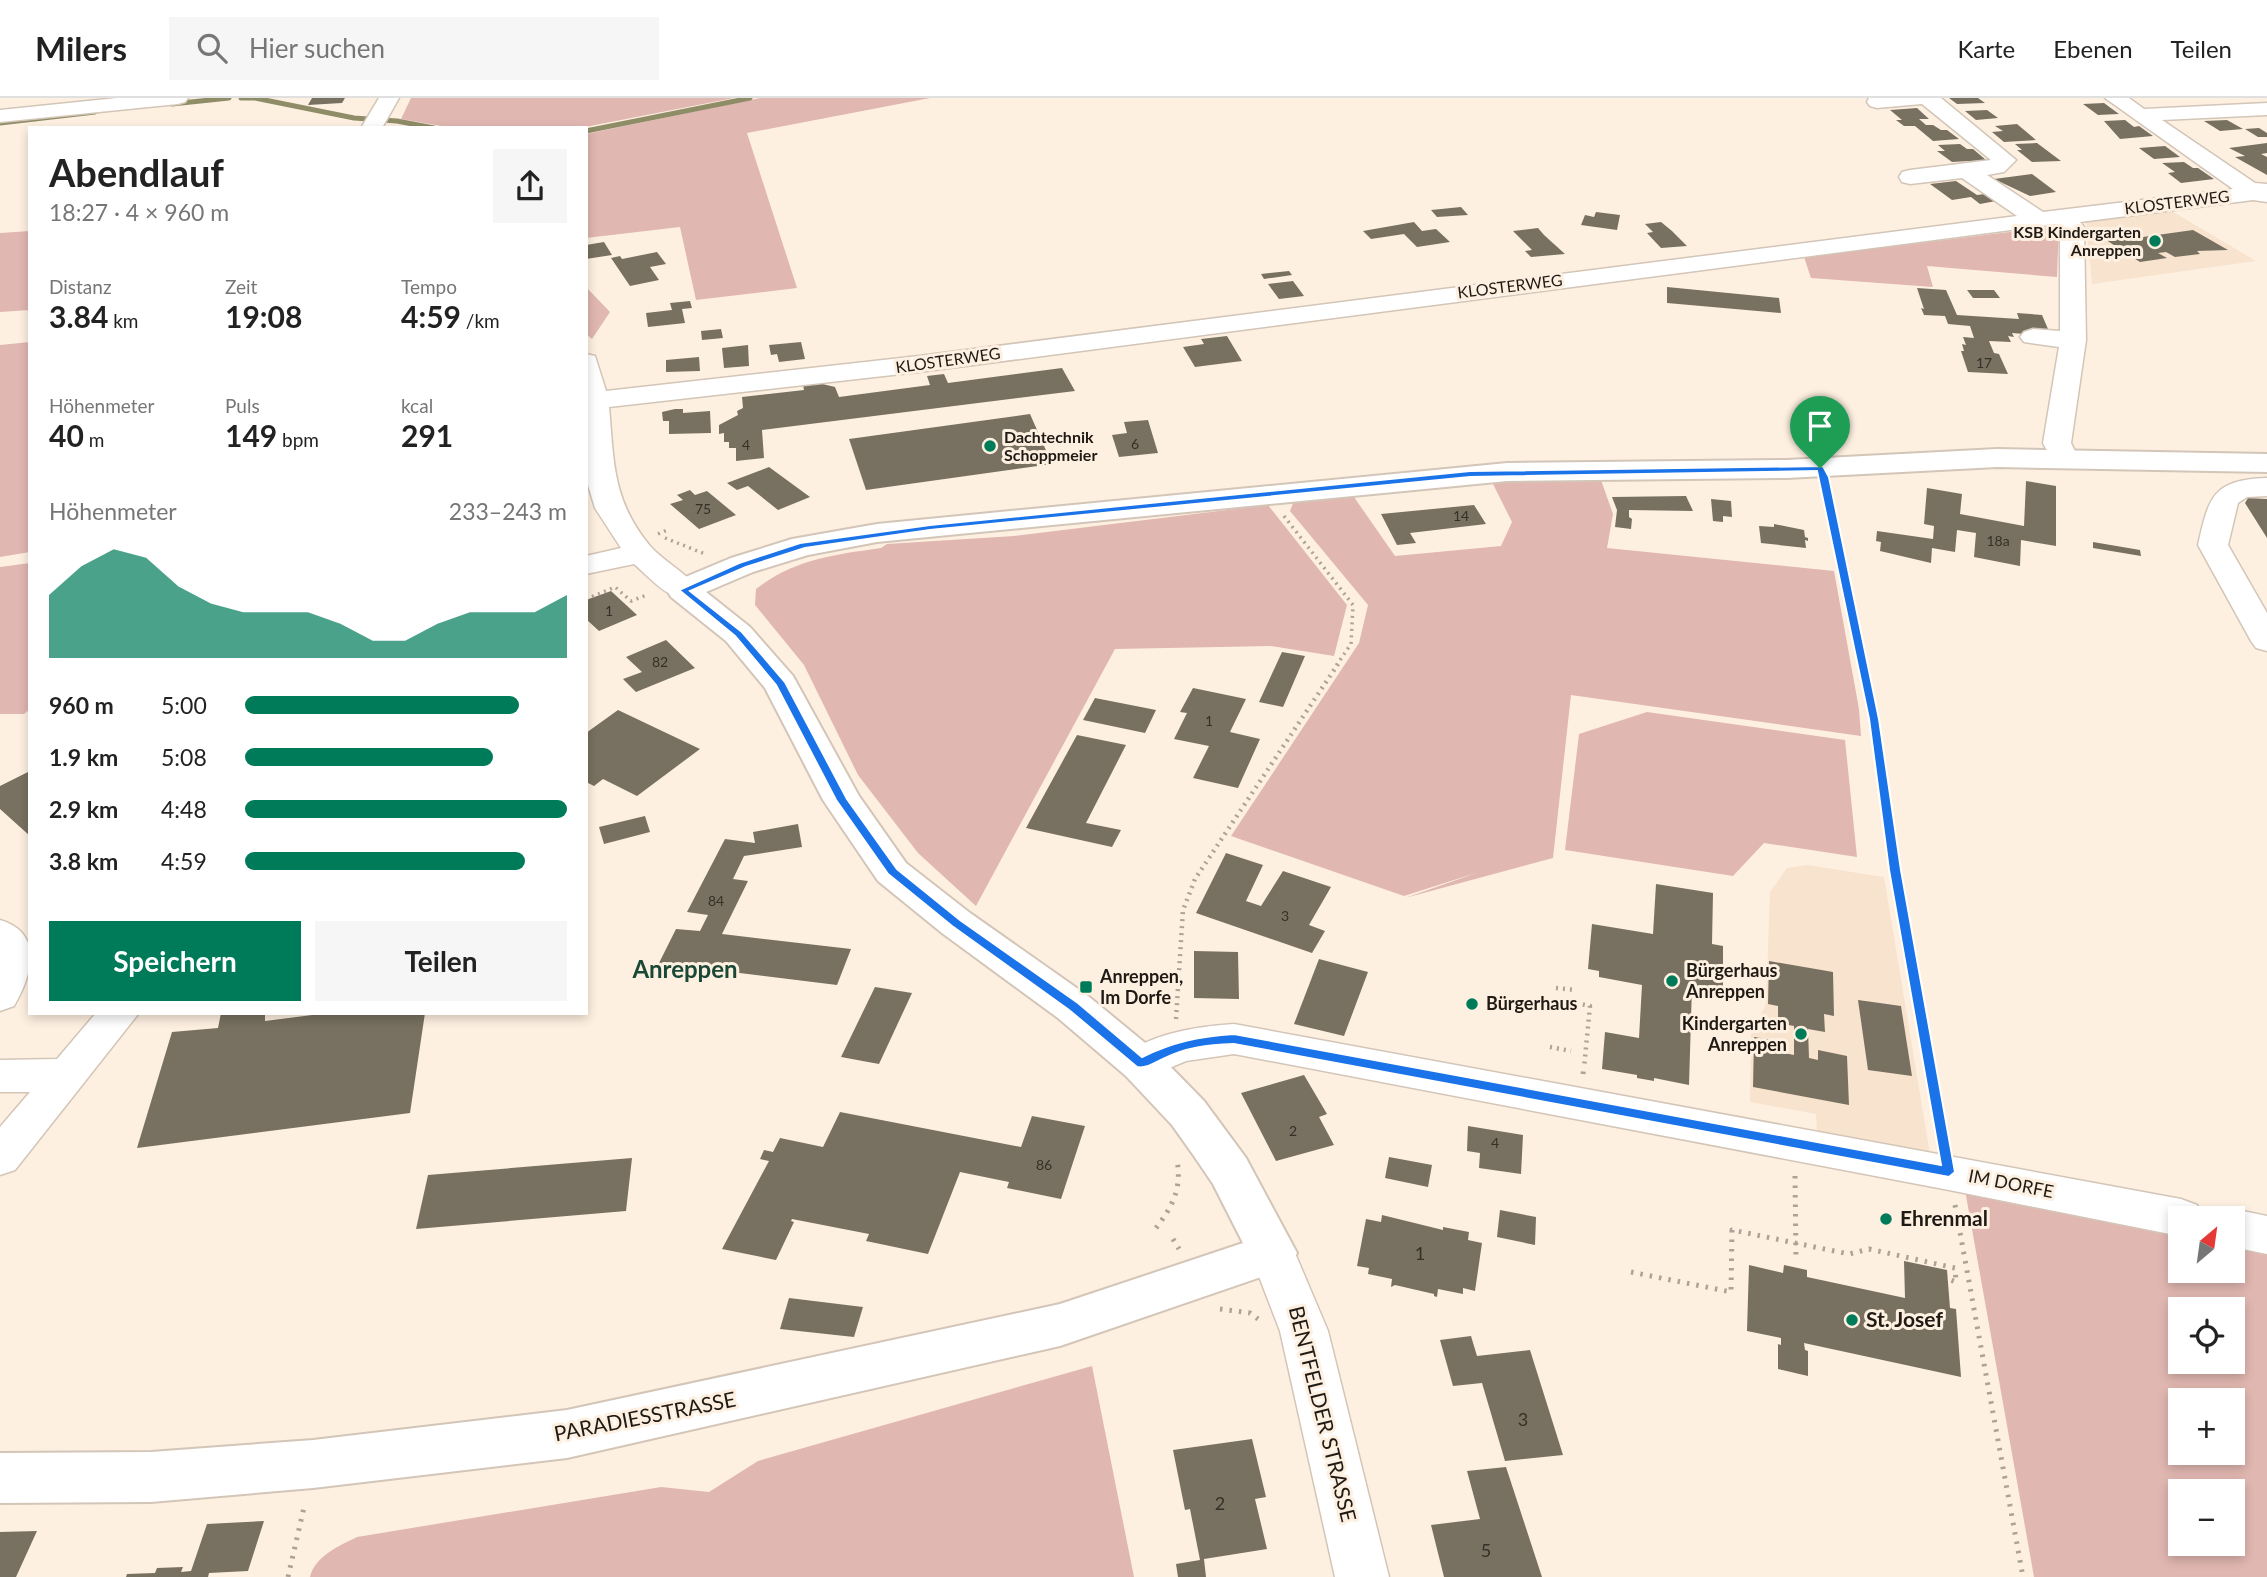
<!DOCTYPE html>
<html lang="de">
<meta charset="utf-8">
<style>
:root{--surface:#fff;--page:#f6f6f6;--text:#222;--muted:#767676;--line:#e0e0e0;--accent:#007b59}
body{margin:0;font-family:Lato,sans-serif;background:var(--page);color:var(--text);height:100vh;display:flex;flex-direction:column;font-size:26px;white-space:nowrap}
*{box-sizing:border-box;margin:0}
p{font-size:23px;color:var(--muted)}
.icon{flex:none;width:38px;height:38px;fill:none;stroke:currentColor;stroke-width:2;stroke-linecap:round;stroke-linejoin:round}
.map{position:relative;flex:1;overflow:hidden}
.panel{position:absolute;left:28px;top:28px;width:560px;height:889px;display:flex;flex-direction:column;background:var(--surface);border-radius:0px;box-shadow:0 4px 10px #0003}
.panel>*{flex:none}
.needle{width:46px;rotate:29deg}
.buttons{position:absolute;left:2168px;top:1108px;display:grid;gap:14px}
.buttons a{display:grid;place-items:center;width:77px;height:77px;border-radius:0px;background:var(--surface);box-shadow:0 4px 10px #0003;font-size:35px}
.pin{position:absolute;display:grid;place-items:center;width:60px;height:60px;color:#fff;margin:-72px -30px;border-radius:50% 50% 50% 0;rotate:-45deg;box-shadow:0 0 7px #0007}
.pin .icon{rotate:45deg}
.round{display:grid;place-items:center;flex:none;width:74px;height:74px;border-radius:0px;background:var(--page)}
.summary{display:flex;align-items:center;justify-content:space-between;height:119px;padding:0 21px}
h1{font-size:38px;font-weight:700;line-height:52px}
.metrics{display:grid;grid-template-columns:repeat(3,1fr);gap:10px;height:119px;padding:7px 21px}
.metrics div{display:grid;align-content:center}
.metrics b{font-size:30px;font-weight:700}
.metrics small{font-size:19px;font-weight:400}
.metrics p{font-size:19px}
.chart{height:196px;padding:14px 21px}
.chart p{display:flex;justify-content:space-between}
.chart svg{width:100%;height:126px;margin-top:7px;fill:var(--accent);opacity:.7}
.primary-button{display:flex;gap:14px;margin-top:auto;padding:14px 21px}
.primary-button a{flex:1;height:80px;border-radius:0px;background:var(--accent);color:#fff;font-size:28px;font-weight:700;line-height:80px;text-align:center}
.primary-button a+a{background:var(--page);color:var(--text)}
ul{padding:0 21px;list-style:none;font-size:23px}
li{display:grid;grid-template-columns:112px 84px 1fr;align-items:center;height:52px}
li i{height:18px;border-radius:9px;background:var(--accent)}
header{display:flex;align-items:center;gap:42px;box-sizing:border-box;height:98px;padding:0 35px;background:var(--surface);border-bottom:2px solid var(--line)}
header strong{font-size:33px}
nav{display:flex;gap:38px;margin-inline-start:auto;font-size:24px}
.search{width:490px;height:63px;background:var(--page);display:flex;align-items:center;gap:18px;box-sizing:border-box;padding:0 24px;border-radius:0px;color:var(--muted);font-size:26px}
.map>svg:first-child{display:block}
</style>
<header>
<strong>Milers</strong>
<div class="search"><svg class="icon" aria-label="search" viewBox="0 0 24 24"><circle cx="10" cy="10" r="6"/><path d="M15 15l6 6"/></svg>Hier suchen</div>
<nav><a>Karte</a><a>Ebenen</a><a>Teilen</a></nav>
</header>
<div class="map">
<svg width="2267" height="1479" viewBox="0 0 2267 1479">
<rect width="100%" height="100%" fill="#fef0e1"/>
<g fill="#f7e3ce">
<path d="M2170 112 2256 163 2092 186 2086 123Z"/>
<path d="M1807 767 1884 779 1930 1056 1817 1036 1816 1016 1750 1004 1751 937 1766 906 1770 794 1787 770Z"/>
</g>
<g fill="#e1b7b1" fill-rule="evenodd">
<path d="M411 0H734L580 30H453L401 21Z"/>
<path d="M760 0H930L747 35 797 190 696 202 680 129 586 140V36Z"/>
<path d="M2059 128 2057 179 1927 168 1933 189 1811 180 1804 159Z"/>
<path d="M30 133V212L0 214V135Z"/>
<path d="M586 189 610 214 592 241 586 236Z"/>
<path d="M30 244V454L0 459V247Z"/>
<path d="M1491 382H1601L1613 416 1607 450 1834 473 1859 611 1861 638 1571 597 1553 760 1405 800 1479 774 1404 798 1231 738 1359 545 1368 507 1290 413 1294 403 1354 399 1395 458 1501 448 1512 424Z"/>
<path d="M1268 407 1347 507 1334 558 1271 548 1115 551 976 808 918 755 858 677 804 567 755 507 756 491C795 461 833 457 881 450L887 446 1014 438Z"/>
<path d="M30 465V611L24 616H0V469Z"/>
<path d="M1647 614 1845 642 1857 759 1764 745 1733 778 1565 752 1579 636Z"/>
<path d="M1965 1092 2180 1134V1172H2233V1144L2267 1151V1479H2034ZM2180 1211H2233V1264H2180ZM2180 1302H2233V1354H2180ZM2180 1393H2233V1446H2180Z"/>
<path d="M1092 1268 1134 1479H310C315 1458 339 1448 357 1439L661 1389 709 1394 758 1363Z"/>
</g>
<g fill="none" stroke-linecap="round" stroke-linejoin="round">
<g stroke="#8f8d68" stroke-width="5">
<path d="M241 0H255L354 20 397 23 434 30"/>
<path d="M172 6 229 0"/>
<path d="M0 25 95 14"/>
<path d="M586 33 750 0"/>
</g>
</g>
<g fill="#787161">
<path d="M312 0H345L342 5 308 7Z"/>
<path d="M1949 0H1978L1985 5 1957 6Z"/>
<path d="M2104 5 2119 16 2098 17 2083 6Z"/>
<path d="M1917 10 1929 21H1919L1926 27H1933L1941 32H1947L1959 41 1933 43 1915 28H1904L1896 22H1902L1890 12Z"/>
<path d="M1987 12 1998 20 1976 22 1965 13Z"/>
<path d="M2125 22 2134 29 2139 28 2153 38 2120 41 2104 23Z"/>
<path d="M2227 22 2243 31 2220 33 2204 23Z"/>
<path d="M2017 26 2036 42 2004 44 1992 34 2003 33 1995 28Z"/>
<path d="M2259 30 2267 35V39H2258L2245 31Z"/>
<path d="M2037 45 2061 63 2032 64 2017 52H2022L2015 46Z"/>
<path d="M2267 45V55L2261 56 2267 59V77L2235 59 2245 58 2229 50Z"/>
<path d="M1960 46 1967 51H1973L1986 62 1952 64 1937 53H1945L1938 47Z"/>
<path d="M2165 48 2180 59 2154 61 2139 50Z"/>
<path d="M2184 64 2193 70H2198L2214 81 2181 85 2168 75 2175 74 2162 65Z"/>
<path d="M2032 76 2056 94 2030 98 1994 81Z"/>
<path d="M1956 83 1977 97 1985 96 1996 103 1980 106 1971 99 1952 102 1930 86Z"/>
<path d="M1461 109 1468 117 1437 119 1431 112Z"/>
<path d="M1596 114 1620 117 1617 132 1581 127 1585 117 1594 119Z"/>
<path d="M1414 124 1422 133 1436 131 1450 144 1417 149 1404 136 1371 141 1363 133Z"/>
<path d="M1661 124 1672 133 1687 148 1661 150 1647 135 1653 134 1645 126Z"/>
<path d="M1538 130 1544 137 1565 156 1531 159 1525 153 1532 152 1513 133Z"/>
<path d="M2193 132 2228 152 2197 153 2200 156 2175 159 2166 154 2158 155 2167 160 2140 164 2100 138 2127 135 2132 138 2143 139Z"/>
<path d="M604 144 612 157 586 161V147Z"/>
<path d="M657 154 666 166 650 169 659 182 630 188 611 160 620 158 622 161Z"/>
<path d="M1289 173 1292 177 1264 181 1261 176Z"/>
<path d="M1293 183 1304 198 1279 201 1268 186Z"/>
<path d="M1667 189 1779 200 1781 215 1667 205Z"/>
<path d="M1917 190 1946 192 1957 217 2019 221 2017 215 2042 217 2051 238 2012 235 2014 239 2008 238 2011 244 1989 243 1994 255 1999 256 2008 276 1968 274 1961 253H1964L1962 246 1966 247 1963 239 1974 240 1970 228 1948 226 1945 218 1924 217 1921 210 1924 211Z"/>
<path d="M1967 192H1994L2000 200H1973Z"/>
<path d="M690 203 692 210 682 211 685 225 648 229 646 215 672 212 670 205Z"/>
<path d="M721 231 723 240 702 242 701 233Z"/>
<path d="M1227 238 1242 263 1195 269 1183 249 1204 246 1201 241Z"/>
<path d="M801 244 805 261 779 264 777 256 771 257 769 247Z"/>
<path d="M748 247 749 268 724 270 722 250Z"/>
<path d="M699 259 700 273 666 274V262Z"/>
<path d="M1062 270 1075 293 762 332 764 360 736 363V350H729V344H724V335L719 336V327L738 317 737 313 743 310 742 299 804 292 803 287 810 283 835 289 839 299 930 287 927 278 944 276 948 285Z"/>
<path d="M675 311H683V315L710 313 711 335 669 336V323H663L662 314Z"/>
<path d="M1030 316 1052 366 866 392 849 341Z"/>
<path d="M1148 322 1158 355 1119 359 1112 337 1127 335 1124 324Z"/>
<path d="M769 369 810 399 778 412 748 388 737 392 727 385Z"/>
<path d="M2026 383 2056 388V448L2021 442 2020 468 1974 459 1976 435 1957 432 1955 454 1932 450 1931 465 1880 453 1881 444 1876 443 1877 433 1933 441 1934 428 1924 426 1927 390 1962 396 1960 416 2024 428Z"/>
<path d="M690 392 695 397 707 393 736 417 699 431 670 406 683 402 677 397Z"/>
<path d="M1686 398 1693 413 1629 412V419L1632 421 1631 431 1615 429 1617 412 1612 399Z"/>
<path d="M2248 400 2267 401V440L2245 405Z"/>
<path d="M1711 401 1731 403 1732 419 1723 418V424L1713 423Z"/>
<path d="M1474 407 1486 426 1410 435 1416 445 1397 447 1381 416Z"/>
<path d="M1774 426 1804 432 1805 439 1808 440V443L1805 442 1806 450 1761 445 1759 428 1774 429Z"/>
<path d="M2093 444 2140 452 2141 458 2093 450Z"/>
<path d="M611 493 637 517 599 533 586 521V502Z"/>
<path d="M666 542 695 570 636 594 623 581 642 574 626 559Z"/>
<path d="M1282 554 1305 558 1283 609 1259 604Z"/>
<path d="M1193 590 1246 601 1230 634 1260 641 1238 690 1193 680 1209 648 1174 641 1187 615 1180 614Z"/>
<path d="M1095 600 1156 612 1145 635 1083 622Z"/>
<path d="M618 612 700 651 637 698 603 681 594 688 586 684V635Z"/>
<path d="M1077 637 1126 647 1086 725 1121 732 1112 749 1026 730Z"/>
<path d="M30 673V738L0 711V688Z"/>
<path d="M645 718 650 734 604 746 599 729Z"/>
<path d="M798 726 802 749 744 758 733 781 748 783 722 836 851 851 837 887 659 865 676 831 700 833 708 817 687 814 725 741 755 745 753 734Z"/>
<path d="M1226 755 1263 767 1246 803 1261 808 1283 773 1331 789 1309 827 1325 833 1312 855 1196 815Z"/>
<path d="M1656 786 1713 795 1712 846 1723 848V893L1692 888 1689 987 1654 980V983L1637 980V977L1602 971 1605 934 1639 940 1642 887 1599 879V873L1588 871 1592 826 1653 836Z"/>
<path d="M1194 853 1238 854 1239 901 1194 900Z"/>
<path d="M1319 861 1368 874 1344 938 1294 926Z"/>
<path d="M1769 863 1833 874 1834 918 1824 916 1825 934 1808 931 1809 960 1818 962V952L1847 958 1849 1007 1753 989 1754 939 1784 944V955L1794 957V928L1778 925V908L1768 906Z"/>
<path d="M875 889 912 895 879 966 841 959Z"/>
<path d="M1858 902 1901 908 1912 978 1868 972Z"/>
<path d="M221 915H265V923L328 915H425L410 1015 137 1050 172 934 218 930Z"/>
<path d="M1304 977 1327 1016 1319 1019 1334 1047 1276 1063 1241 995Z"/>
<path d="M840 1014 1021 1049 1032 1018 1085 1028 1061 1101 1007 1090 1009 1084 960 1074 928 1156 866 1143 869 1136 792 1121 791 1123 794 1124 776 1162 722 1151 769 1063 760 1061 764 1052 773 1054 780 1040 823 1049Z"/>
<path d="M1468 1028 1523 1037 1521 1076 1479 1070 1480 1055 1467 1053Z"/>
<path d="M1389 1059 1432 1067 1428 1089 1385 1080Z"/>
<path d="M632 1060 626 1113 416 1131 428 1077Z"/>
<path d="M1500 1112 1536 1119 1535 1147 1497 1139Z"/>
<path d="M1382 1117 1443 1132V1129L1469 1134 1468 1142 1482 1145 1475 1193 1463 1190V1196L1438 1191 1437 1199 1434 1198V1196L1395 1187 1391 1189 1392 1181 1368 1176 1369 1170 1357 1168 1366 1121 1381 1124Z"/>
<path d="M1904 1163 1947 1172 1950 1210 1956 1211 1961 1279 1804 1245 1805 1252 1808 1253V1278L1778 1271V1246L1781 1247V1240L1747 1233 1749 1167 1783 1175 1784 1167 1807 1172V1179L1905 1200Z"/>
<path d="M789 1200 863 1209 854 1239 780 1231Z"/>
<path d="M1471 1238 1477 1258 1530 1252 1563 1357 1505 1363 1482 1285 1453 1288 1440 1242Z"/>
<path d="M1252 1341 1266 1399 1255 1401 1267 1451 1204 1461 1206 1479H1178L1176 1466 1200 1462 1190 1411 1185 1412 1173 1352Z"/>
<path d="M1506 1369 1542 1479H1444L1431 1427 1480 1421 1467 1373Z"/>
<path d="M264 1423 248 1473 209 1475 208 1479H126L127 1476 155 1475 157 1470 183 1469 181 1474 191 1473 207 1426Z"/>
<path d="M37 1433 16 1479H0V1434Z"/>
</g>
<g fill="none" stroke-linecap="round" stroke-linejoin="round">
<g stroke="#d3c5b7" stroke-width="3">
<g id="minor">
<path d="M117 0H188L185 4 178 6 0 24V12Z"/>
<path d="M379 0H399L382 30H361Z"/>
<path d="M1869 0H1941L2016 62 2004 74 1987 77 2043 114 2233 91 2105 0H2129L2144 11 2267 5V17L2162 22 2255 85 2267 86V104L2253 102 2080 124 2084 129 2086 242 2071 345 2078 360 2074 366 2064 369 2054 366 2043 345 2059 249 2024 244 2020 239 2024 234 2033 231 2060 233V130L2057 126 919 274 609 309C614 364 612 402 650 448 664 464 686 474 699 492L694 499C669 505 652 481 634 466L586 476V458L621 450 595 410 588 387 586 256 595 258 606 293 919 258 2017 118 1962 80 1910 86 1902 84 1899 79 1902 74 1910 72 1991 62 1922 6 1877 10 1870 8 1867 4Z"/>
<path d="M2267 380V398L2247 399 2238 405 2228 447 2267 515V553L2256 550 2251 543 2198 447C2209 398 2213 382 2267 380Z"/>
<path d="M0 822C44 835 32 877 14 908L0 913Z"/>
<path d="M96 915H139L15 1072 0 1077V1029L30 994H0V962L57 961Z"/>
<path d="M1234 926 2181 1101 2197 1107 2204 1120H2180V1138L1949 1092 1234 956 1186 963 1141 982 1126 977 1120 966C1137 936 1202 928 1234 926Z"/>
<path d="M2233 1111 2267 1118V1156L2233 1149V1120H2215L2217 1117Z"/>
<path d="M1273 1136 1289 1141 1328 1233 1389 1479H1335L1280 1233 1250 1155 1257 1141Z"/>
</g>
</g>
<g stroke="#d3c5b7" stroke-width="4">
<path id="major" d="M1997 351 2267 356V374L1997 369 1787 380 1507 383 877 444 808 457 753 474 706 494 750 529 793 578 859 698 906 765 970 815 1088 898 1156 954 1204 1003 1246 1060 1297 1155 1290 1169 1060 1248 567 1360 313 1390 151 1404 0 1405V1355L151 1354 313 1342 567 1312 1060 1206 1243 1145 1213 1086 1194 1058 1172 1027 1126 978 1058 920 942 835 878 783 823 702 765 590 726 543 671 499 667 492 671 485 731 460 792 441 877 426 1507 365 1787 362Z"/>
</g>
<g stroke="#ada297" stroke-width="3.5" stroke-dasharray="2 4.5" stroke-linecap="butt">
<path d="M1826 391 1863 568"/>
<path d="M1284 418 1353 507 1351 546 1336 568"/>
<path d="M658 436 667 432"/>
<path d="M665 440 705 456"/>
<path d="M586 501 615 489 631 503 647 497"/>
</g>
<g stroke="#ada297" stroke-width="4.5" stroke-dasharray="2 5" stroke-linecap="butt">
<path d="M1863 566 1874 621 1895 772 1930 970"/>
<path d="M1556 890 1576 892"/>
<path d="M1576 905 1590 908 1584 970"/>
<path d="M1176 921 1183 812 1195 781 1338 566"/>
<path d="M1550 949 1571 953"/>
</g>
<g stroke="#ada297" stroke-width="5" stroke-dasharray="2.5 7" stroke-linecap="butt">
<path d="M1930 968 1943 1043"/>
<path d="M1583 976 1584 968"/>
<path d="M1795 1078 1796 1162"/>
<path d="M1955 1107 2023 1479"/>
<path d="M1156 1130C1173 1108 1182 1090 1177 1062"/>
<path d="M1173 1141 1179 1151"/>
<path d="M1631 1174 1731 1194 1732 1132 1849 1156 1869 1151 1955 1170 1956 1184 1948 1181"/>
<path d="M1220 1211 1250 1215 1258 1221"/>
<path d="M288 1479 305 1405"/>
</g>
<use href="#minor" fill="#fff" fill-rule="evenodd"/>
<use href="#major" fill="#fff" fill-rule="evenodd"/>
</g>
<path fill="#1a73e8" stroke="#fff" stroke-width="2" fill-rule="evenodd" d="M1823 368 1829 379 1879 621 1901 772 1955 1074 1949 1079 1234 946C1208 947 1186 949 1163 961 1154 965 1146 971 1137 969L1069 912 952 828 888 776 836 702 776 587 735 538 679 492 739 465 800 445 930 427 1470 373ZM1817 373 1869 621 1889 772 1941 1067 1234 936C1200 938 1173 944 1142 959L1078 905 960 822 897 771 847 701 785 584 742 534 690 493 746 469 805 450 930 432 1470 379Z"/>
<g fill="#007b59" stroke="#fef0e1" stroke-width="2.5">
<circle cx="2155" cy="143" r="7"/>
<circle cx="990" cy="348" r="7"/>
<circle cx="1672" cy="883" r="7"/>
<rect x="1079" y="882" width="14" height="14" rx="3.5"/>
<circle cx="1472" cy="906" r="7"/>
<circle cx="1801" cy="936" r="7"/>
<circle cx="1886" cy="1121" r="7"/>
<circle cx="1852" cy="1222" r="7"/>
</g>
<g text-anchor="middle" stroke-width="6" stroke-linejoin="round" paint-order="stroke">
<g font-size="14" fill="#363028">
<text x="1984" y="270">17</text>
<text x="1135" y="351">6</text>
<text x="746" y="352">4</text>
<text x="703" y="416">75</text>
<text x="1461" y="423">14</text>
<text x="1998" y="448">18a</text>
<text x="609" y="518">1</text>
<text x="660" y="569">82</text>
<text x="1209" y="628">1</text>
<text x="716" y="808">84</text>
<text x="1285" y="823">3</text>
<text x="1293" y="1038">2</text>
<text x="1495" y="1050">4</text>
<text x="1044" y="1072">86</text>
</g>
<g font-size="16" fill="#201a15" stroke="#fef0e1">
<text transform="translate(2177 104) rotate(-7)" y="6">KLOSTERWEG</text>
<text transform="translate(1510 188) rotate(-7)" y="6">KLOSTERWEG</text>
<text transform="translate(948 262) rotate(-8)" y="6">KLOSTERWEG</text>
</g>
<g font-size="16" font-weight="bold" fill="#201a15" stroke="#fef0e1" text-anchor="end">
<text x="2141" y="140">KSB Kindergarten<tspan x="2141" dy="18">Anreppen</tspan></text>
<text x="1004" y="345" text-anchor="start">Dachtechnik<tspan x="1004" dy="18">Schoppmeier</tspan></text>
</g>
<g font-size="18" font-weight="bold" fill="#201a15" stroke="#fef0e1" text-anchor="start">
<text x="1686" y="879">Bürgerhaus<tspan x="1686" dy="21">Anreppen</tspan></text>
<text x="1100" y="885">Anreppen,<tspan x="1100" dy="21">Im Dorfe</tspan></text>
<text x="1486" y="912">Bürgerhaus</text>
<text x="1787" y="932" text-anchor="end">Kindergarten<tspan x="1787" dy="21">Anreppen</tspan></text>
</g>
<g font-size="18" fill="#201a15" stroke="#fef0e1">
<text transform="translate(2011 1086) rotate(11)" y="6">IM DORFE</text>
</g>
<g font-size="18" fill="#363028">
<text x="1420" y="1162">1</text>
<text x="1523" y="1328">3</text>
<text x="1220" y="1412">2</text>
<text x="1486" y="1459">5</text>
</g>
<g font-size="21" font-weight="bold" fill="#201a15" stroke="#fef0e1" text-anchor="start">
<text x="1900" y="1128">Ehrenmal</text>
<text x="1866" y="1229">St. Josef</text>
</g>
<g font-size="21" fill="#201a15" stroke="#fef0e1">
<text transform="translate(1322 1316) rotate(76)" y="7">BENTFELDER STRASSE</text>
<text transform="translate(645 1319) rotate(-11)" y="7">PARADIESSTRASSE</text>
</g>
<g font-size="24" font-weight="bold" fill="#194837" stroke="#fef0e1">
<text x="685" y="880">Anreppen</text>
</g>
</g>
</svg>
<div class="buttons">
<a><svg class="needle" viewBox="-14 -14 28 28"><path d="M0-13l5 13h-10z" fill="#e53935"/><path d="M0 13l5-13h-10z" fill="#767676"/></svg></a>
<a><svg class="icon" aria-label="locate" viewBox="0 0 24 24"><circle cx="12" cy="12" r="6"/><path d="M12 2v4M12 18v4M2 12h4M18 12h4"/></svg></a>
<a>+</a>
<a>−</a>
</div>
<div class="pin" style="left:1820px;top:370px;background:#1e9e55"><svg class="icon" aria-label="arrive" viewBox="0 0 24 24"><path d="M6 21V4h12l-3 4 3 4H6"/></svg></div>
<section class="panel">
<div class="summary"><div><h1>Abendlauf</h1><p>18:27 · 4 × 960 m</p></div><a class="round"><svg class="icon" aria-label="share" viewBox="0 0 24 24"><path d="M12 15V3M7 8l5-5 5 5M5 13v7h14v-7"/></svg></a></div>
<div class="metrics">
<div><p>Distanz</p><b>3.84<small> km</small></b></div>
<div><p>Zeit</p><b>19:08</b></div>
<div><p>Tempo</p><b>4:59<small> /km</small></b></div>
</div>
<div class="metrics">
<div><p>Höhenmeter</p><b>40<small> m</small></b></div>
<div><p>Puls</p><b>149<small> bpm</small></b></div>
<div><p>kcal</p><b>291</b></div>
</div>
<div class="chart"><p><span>Höhenmeter</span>233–243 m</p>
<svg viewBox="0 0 160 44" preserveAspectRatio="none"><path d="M0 44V22L10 12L20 6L30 9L40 19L50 25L60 28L70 28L80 28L90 32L100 38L110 38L120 32L130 28L140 28L150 28L160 22V44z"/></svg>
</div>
<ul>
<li><b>960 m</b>5:00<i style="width:85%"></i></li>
<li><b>1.9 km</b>5:08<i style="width:77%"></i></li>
<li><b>2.9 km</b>4:48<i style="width:100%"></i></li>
<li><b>3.8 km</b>4:59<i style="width:87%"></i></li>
</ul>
<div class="primary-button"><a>Speichern</a><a>Teilen</a></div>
</section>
</div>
